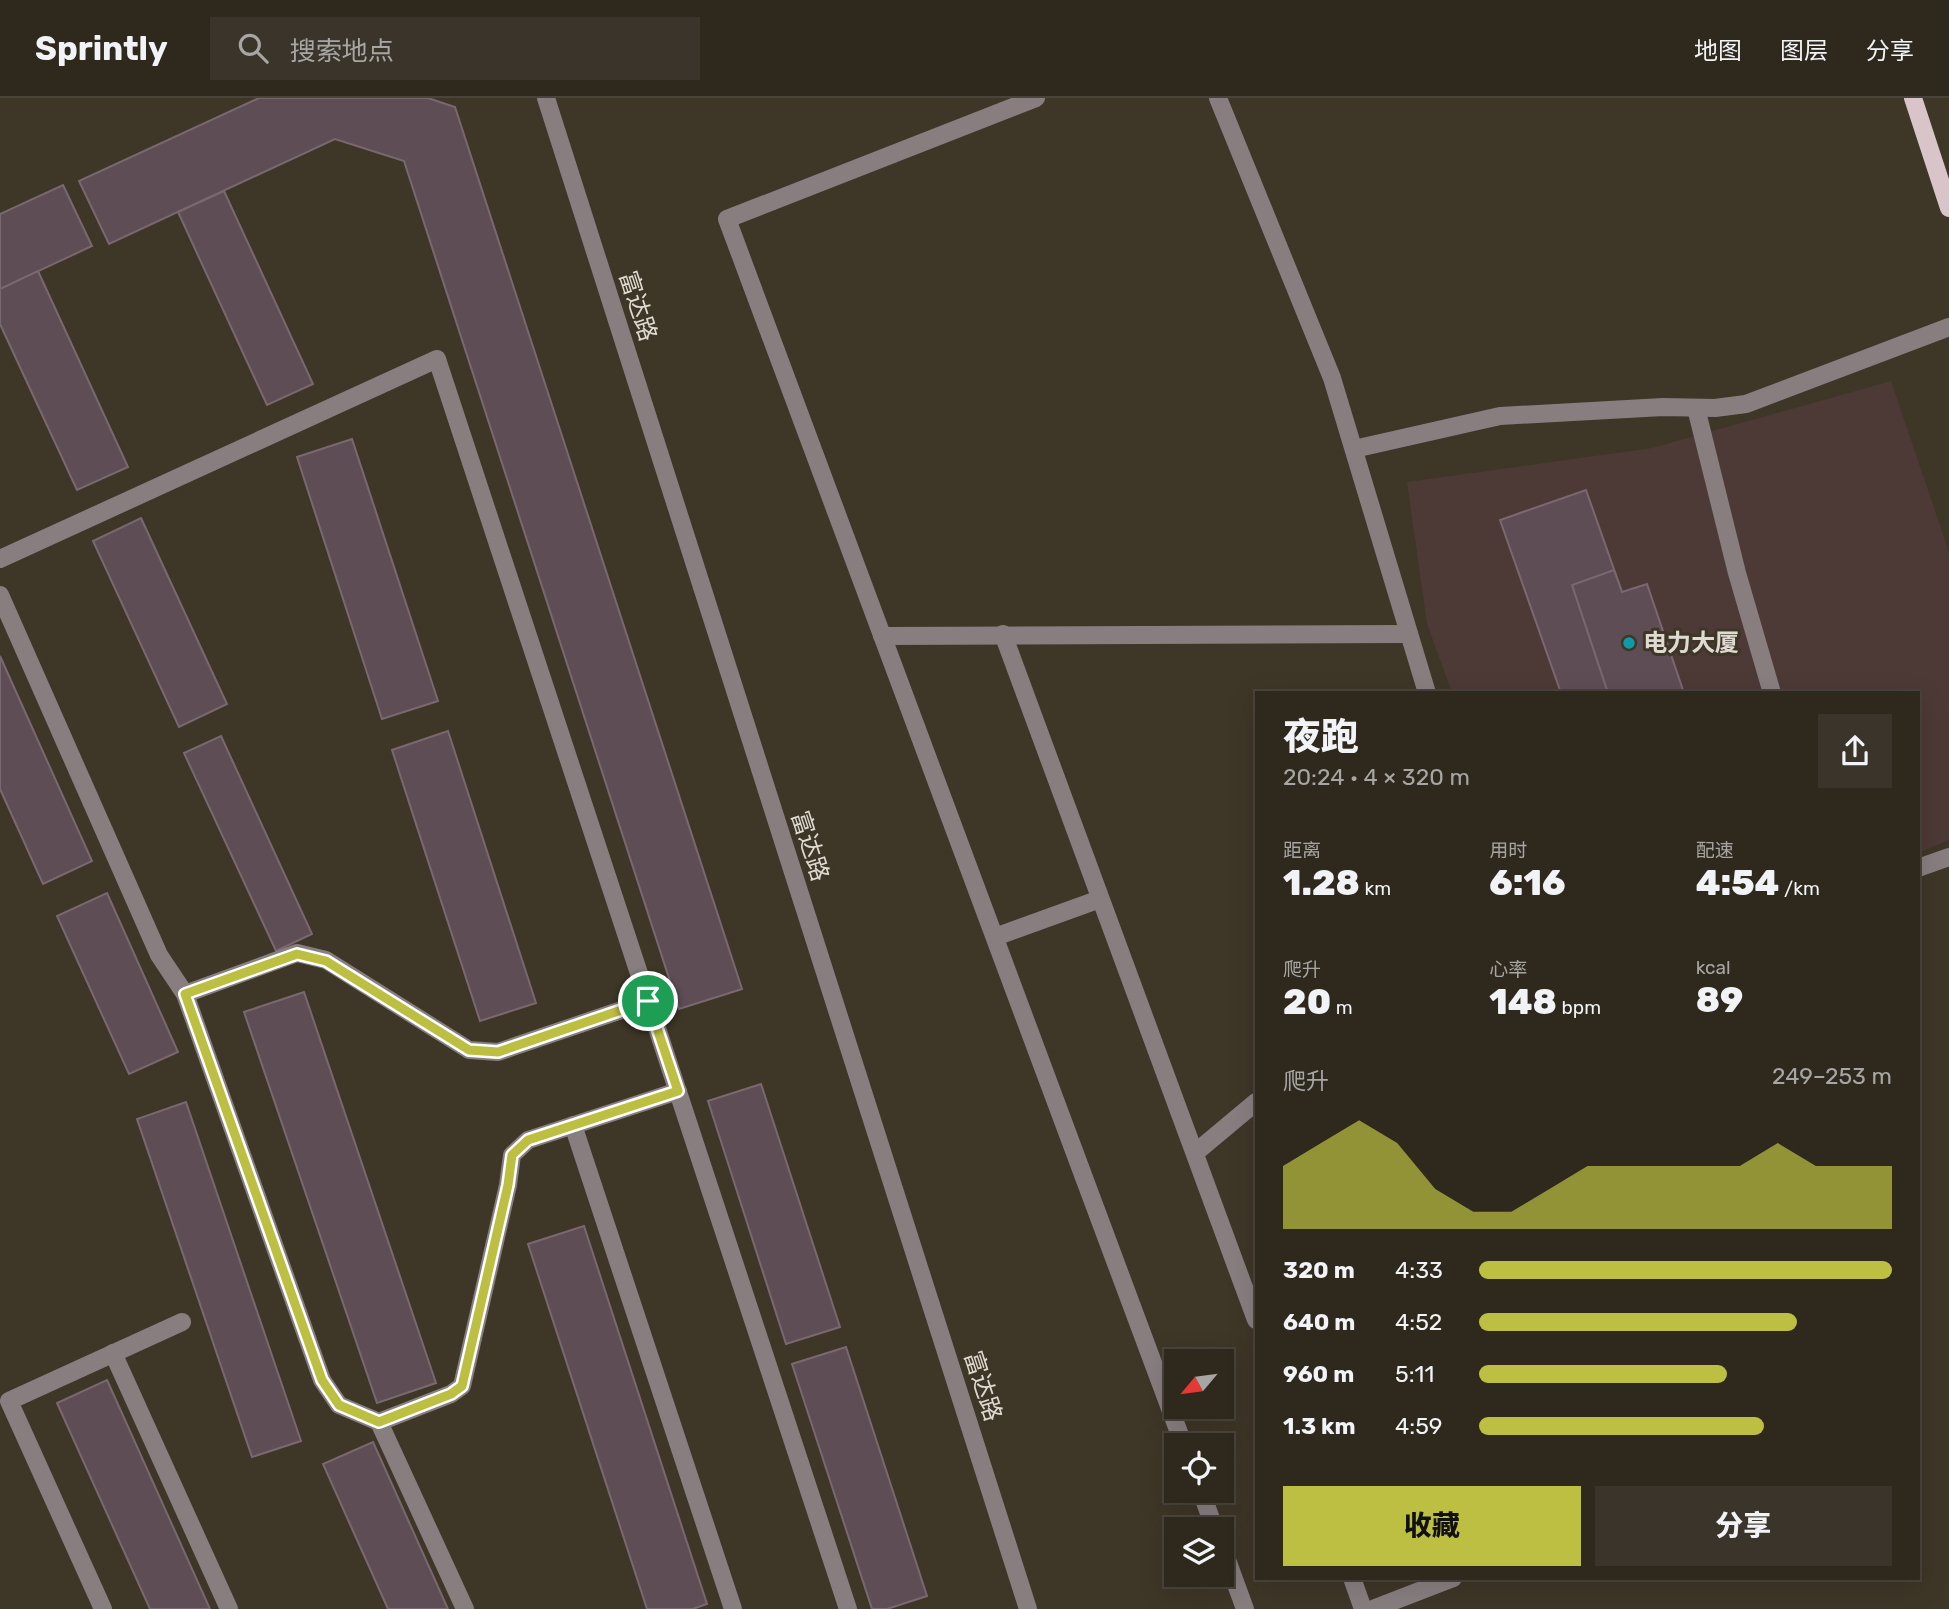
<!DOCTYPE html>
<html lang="zh">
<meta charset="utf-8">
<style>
:root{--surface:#2e281d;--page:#3a342a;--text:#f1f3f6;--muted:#a7a6a4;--line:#49443b;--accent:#bdbf43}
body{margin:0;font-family:Rubik,"Noto Sans SC",sans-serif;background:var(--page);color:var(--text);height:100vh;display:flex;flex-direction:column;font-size:26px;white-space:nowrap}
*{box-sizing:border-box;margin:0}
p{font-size:23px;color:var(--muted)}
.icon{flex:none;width:38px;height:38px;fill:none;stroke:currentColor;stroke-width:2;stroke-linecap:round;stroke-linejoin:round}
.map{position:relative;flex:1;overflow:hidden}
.sheet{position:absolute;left:1255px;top:593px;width:665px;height:889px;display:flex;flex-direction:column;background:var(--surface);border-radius:0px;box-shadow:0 7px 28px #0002,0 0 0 2px var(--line)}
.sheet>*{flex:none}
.needle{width:46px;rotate:241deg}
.tools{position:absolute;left:1164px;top:1251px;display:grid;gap:14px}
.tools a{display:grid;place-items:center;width:70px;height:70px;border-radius:0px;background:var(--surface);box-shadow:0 7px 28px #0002,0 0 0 2px var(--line);font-size:35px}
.pin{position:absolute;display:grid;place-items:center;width:60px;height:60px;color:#fff;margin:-30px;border:4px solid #fff;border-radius:50%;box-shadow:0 2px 7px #0007}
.round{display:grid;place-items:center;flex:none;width:74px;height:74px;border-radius:0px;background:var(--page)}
.summary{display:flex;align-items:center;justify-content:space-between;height:119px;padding:0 28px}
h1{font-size:38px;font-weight:800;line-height:52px}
.figures{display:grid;grid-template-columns:repeat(3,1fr);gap:10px;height:119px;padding:7px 28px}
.figures div{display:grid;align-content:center}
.figures b{font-size:35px;font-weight:800}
.figures small{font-size:19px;font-weight:400}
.figures p{font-size:19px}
.chart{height:196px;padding:14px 28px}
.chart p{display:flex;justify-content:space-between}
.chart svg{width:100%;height:126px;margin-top:7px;fill:var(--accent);opacity:.7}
.cta{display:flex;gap:14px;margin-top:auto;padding:14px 28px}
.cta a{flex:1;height:80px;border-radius:0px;background:var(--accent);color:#111;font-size:28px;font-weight:800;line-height:80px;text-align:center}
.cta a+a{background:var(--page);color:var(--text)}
ul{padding:0 28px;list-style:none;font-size:23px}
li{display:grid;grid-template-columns:112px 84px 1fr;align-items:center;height:52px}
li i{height:18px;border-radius:9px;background:var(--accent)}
header{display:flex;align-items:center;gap:42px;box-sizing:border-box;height:98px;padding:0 35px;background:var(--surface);border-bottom:2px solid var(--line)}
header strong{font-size:33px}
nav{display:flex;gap:38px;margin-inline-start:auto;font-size:24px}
.search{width:490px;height:63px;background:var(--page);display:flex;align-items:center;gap:18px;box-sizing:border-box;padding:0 24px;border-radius:0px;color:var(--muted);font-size:26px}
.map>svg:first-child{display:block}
</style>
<header>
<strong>Sprintly</strong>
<div class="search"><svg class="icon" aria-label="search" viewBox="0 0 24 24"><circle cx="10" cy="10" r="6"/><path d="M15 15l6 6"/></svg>搜索地点</div>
<nav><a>地图</a><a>图层</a><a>分享</a></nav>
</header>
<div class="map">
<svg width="1949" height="1511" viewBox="0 0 1949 1511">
<rect width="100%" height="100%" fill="#3e3627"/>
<path fill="#4d3935" d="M1891 283 1949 454V742L1918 755V595H1452L1427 526 1407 384 1652 350Z"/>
<g fill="#5f4d55" stroke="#7a6870" stroke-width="2">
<path d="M259 0H428L455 9 742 891 679 911 404 63 335 41 109 146 79 83Z"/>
<path d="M63 87 92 148 0 191V116Z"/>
<path d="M224 93 313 286 267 307 178 114Z"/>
<path d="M38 173 128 369 77 392 0 226V191Z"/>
<path d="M352 341 438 603 382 621 297 359Z"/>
<path d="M1586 392 1622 494 1657 595H1561L1500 422Z"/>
<path d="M141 420 227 606 179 629 93 443Z"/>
<path d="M1614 472 1622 494 1647 486 1684 595H1608L1572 487Z"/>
<path d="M0 558 92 763 43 786 0 691Z"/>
<path d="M448 633 536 905 480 923 392 652Z"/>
<path d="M221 638 312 836 276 853 184 655Z"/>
<path d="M107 795 178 954 129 976 57 818Z"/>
<path d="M304 894 436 1285 377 1305 244 914Z"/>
<path d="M761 986 840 1229 786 1246 708 1003Z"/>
<path d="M186 1004 301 1343 252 1359 137 1021Z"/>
<path d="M584 1128 707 1506 693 1511H647L528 1146Z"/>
<path d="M846 1249 927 1498 887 1511H872L792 1266Z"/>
<path d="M107 1282 210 1511H150L57 1305Z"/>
<path d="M373 1344 448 1511H388L323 1366Z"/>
</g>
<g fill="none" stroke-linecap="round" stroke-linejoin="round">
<g stroke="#887e80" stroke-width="18">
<path d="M546 0 1028 1511"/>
<path d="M1036 0 727 121 1184 1348"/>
<path d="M1218 0 1332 280 1427 595"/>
<path d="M1696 310 1737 475 1772 595"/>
<path d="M1354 351 1500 318 1663 309 1715 310 1746 306 1949 229"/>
<path d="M0 461 437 261 848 1511"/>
<path d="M0 497 159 857 185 896 322 1282 339 1307 379 1324"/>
<path d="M1003 536 1256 1222"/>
<path d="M882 538 1409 536"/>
<path d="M1918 770 1949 759"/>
<path d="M995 839 1100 801"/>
<path d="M185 896 297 855 326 862 469 952 498 954 648 903"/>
<path d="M573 1027 733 1511"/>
<path d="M1195 1055 1256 1004"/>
<path d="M113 1255 229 1511"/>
<path d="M1201 1393 1215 1432"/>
<path d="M1222 1448 1245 1511"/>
<path d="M1352 1480 1363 1511"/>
<path d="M103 1511 9 1303 182 1224"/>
<path d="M465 1511 379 1324 451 1296 462 1288 508 1087 512 1057 528 1042 678 993"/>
<path d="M1373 1511 1453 1480"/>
</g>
<path stroke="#d9c5c9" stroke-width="18" d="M1913 0 1949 110"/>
</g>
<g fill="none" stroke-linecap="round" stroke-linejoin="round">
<g stroke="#fff" stroke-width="14">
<path id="route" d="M297 856 326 863 469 952 498 954 648 903 678 993 528 1042 512 1057 508 1087 462 1288 451 1296 379 1324 339 1307 322 1282 185 896Z"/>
</g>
<use href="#route" stroke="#bdbf43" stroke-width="9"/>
</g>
<circle fill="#0f9aa8" stroke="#3e3627" stroke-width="2.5" cx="1629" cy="545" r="7"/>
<g text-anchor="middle" stroke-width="6" stroke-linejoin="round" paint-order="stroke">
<g font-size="24" fill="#e0dbd2" stroke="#3e3627">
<text transform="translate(638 208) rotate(72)" y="8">富达路</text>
<text transform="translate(810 748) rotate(72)" y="8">富达路</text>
<text transform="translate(983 1288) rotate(72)" y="8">富达路</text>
</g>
<g font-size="24" font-weight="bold" fill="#e0dbd2" stroke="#3e3627" text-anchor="start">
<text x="1643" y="553">电力大厦</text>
</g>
</g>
</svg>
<div class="tools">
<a><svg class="needle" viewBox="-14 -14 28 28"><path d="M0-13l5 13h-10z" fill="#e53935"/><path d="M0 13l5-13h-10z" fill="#a7a6a4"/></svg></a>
<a><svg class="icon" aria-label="locate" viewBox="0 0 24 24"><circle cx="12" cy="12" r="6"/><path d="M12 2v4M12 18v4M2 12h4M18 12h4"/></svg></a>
<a><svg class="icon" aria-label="layers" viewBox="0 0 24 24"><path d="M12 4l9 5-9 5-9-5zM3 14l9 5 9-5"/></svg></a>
</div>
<div class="pin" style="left:648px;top:903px;background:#1e9e55"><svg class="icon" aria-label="arrive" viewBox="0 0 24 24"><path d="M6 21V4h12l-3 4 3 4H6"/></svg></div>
<section class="sheet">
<div class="summary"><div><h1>夜跑</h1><p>20:24 · 4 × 320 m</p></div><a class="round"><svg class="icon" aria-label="share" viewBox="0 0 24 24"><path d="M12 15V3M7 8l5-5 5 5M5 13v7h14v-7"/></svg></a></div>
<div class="figures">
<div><p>距离</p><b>1.28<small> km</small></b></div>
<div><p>用时</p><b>6:16</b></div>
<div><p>配速</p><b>4:54<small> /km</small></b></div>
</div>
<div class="figures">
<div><p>爬升</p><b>20<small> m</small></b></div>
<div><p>心率</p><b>148<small> bpm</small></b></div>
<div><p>kcal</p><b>89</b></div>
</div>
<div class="chart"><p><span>爬升</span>249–253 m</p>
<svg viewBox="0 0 160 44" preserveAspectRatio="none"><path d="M0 44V22L10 14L20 6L30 14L40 30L50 38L60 38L70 30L80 22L90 22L100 22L110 22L120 22L130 14L140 22L150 22L160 22V44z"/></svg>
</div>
<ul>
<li><b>320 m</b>4:33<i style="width:100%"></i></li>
<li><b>640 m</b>4:52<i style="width:77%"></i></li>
<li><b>960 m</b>5:11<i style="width:60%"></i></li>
<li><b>1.3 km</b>4:59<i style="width:69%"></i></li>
</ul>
<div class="cta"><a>收藏</a><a>分享</a></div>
</section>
</div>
